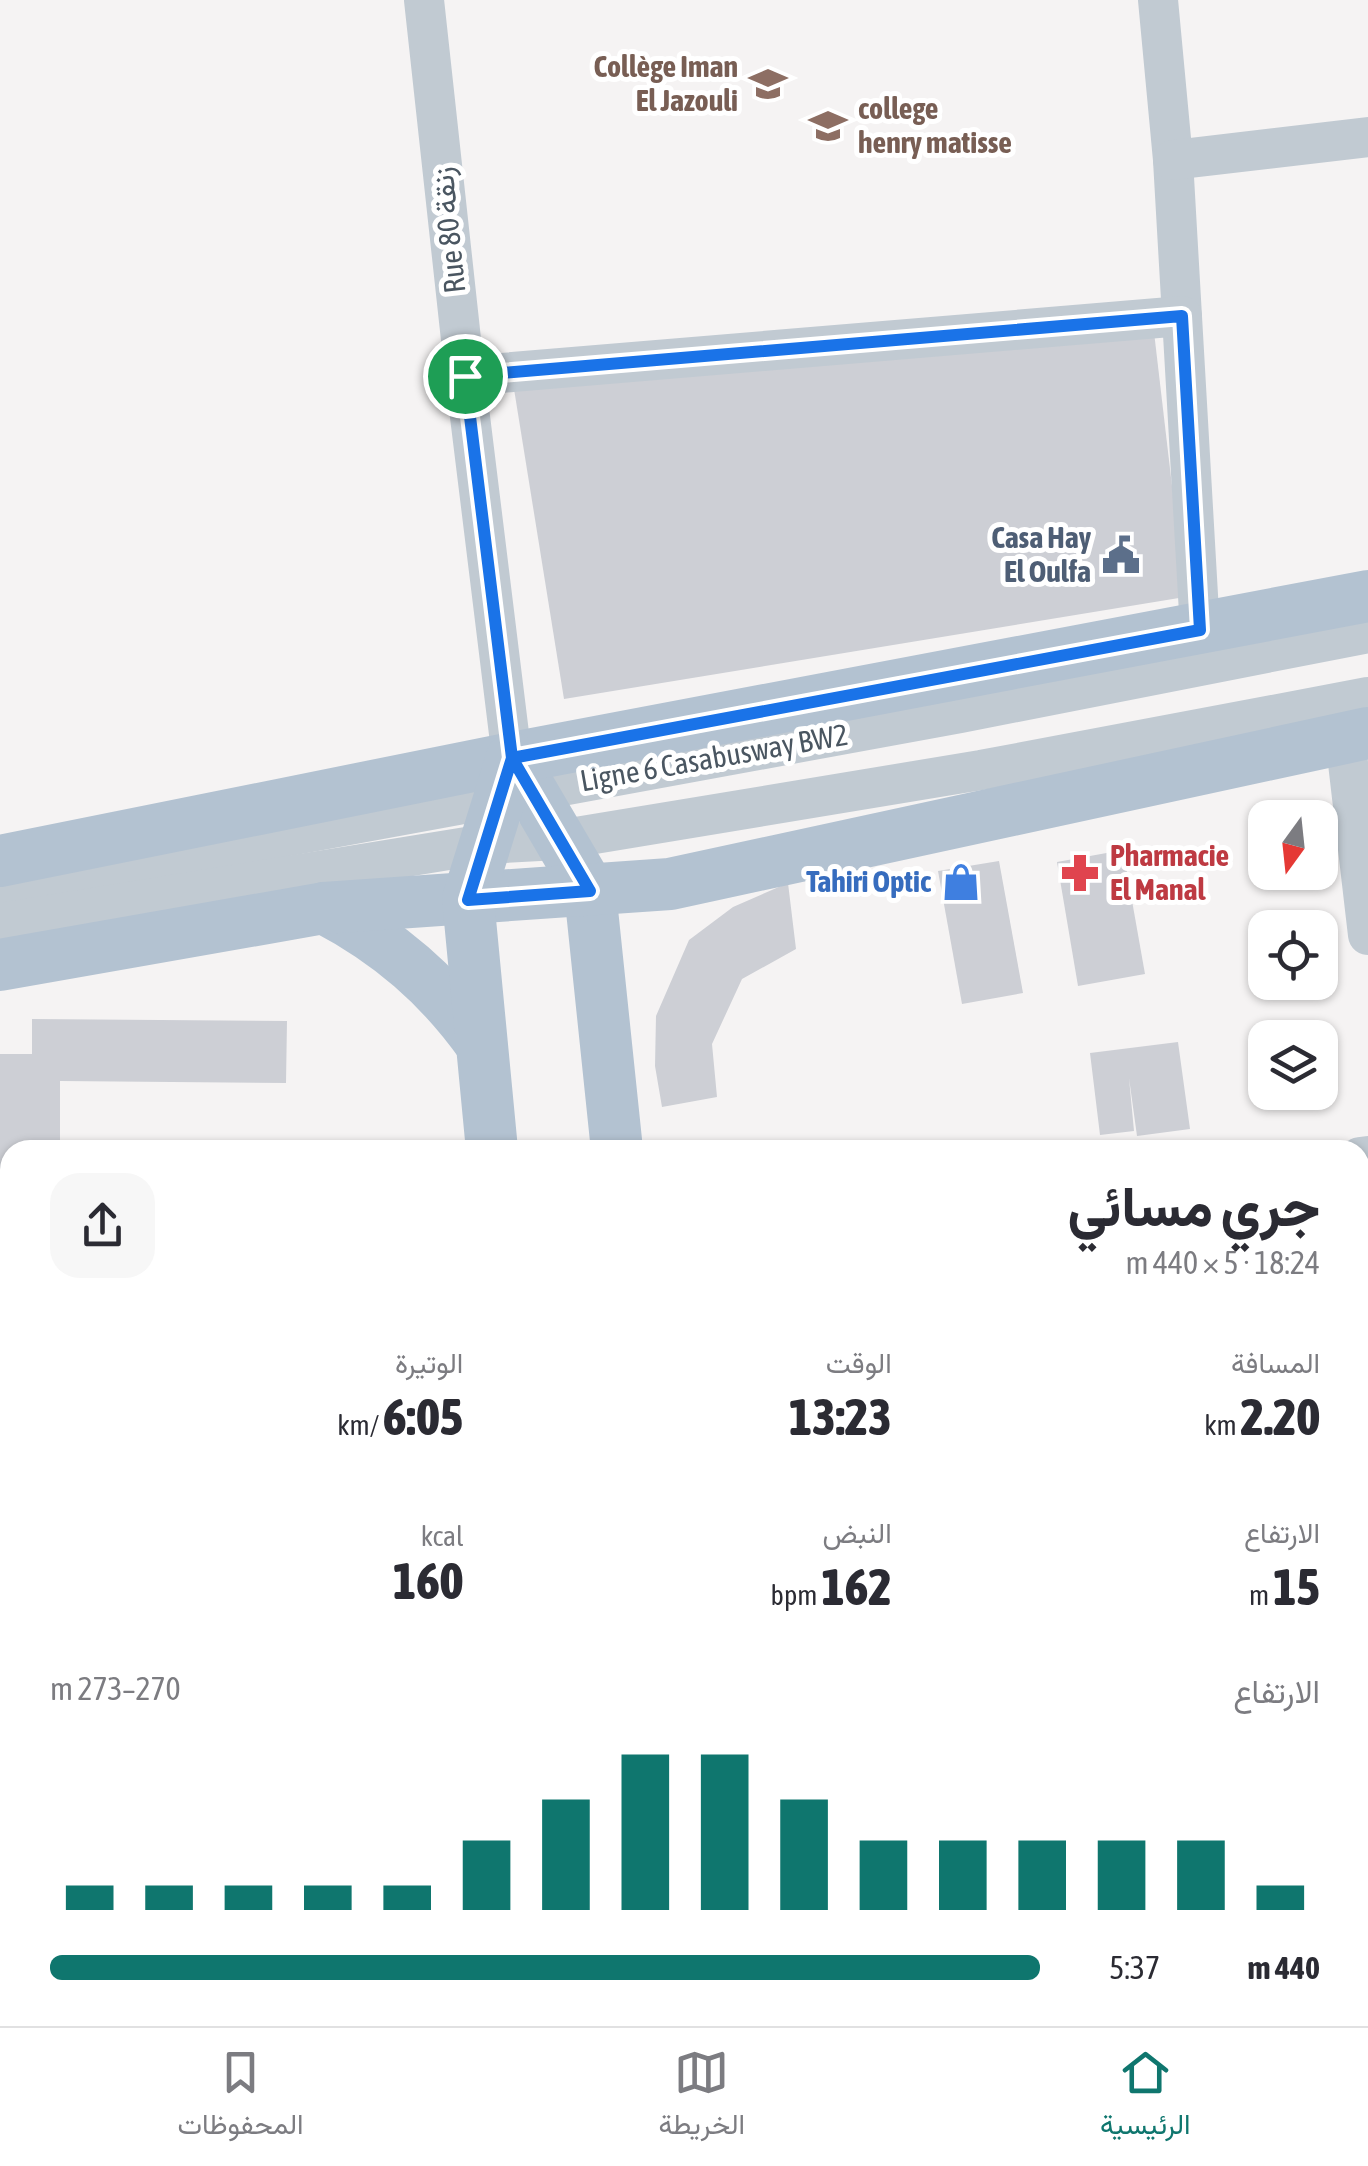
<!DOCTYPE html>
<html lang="ar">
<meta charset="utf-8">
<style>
:root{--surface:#fff;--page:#f7f7f7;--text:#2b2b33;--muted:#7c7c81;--line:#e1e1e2;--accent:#0f766e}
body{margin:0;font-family:"Asap Condensed",Vazirmatn,sans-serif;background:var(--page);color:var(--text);direction:rtl;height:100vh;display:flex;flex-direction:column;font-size:38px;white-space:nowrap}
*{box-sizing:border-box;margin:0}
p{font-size:32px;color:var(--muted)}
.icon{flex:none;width:55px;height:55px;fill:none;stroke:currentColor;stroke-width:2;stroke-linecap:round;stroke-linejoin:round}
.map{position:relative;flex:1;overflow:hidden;direction:ltr}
.panel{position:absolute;left:0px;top:1140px;width:1370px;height:888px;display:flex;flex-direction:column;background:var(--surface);border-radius:30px 30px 0 0;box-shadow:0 2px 8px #0004;direction:rtl}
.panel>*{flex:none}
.needle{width:65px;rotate:195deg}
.fabs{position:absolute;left:1248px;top:800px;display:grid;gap:20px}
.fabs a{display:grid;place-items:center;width:90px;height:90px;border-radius:20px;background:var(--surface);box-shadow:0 2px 8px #0004;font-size:50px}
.pin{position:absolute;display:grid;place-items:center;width:85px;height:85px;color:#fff;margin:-42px;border:5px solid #fff;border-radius:50%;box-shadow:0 2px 10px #0007}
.round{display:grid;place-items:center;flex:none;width:105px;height:105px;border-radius:30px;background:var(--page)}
.headline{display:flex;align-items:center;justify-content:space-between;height:170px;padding:0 50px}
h1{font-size:55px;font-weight:800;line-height:75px}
.stats{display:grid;grid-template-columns:repeat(3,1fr);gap:15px;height:170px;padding:10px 50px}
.stats div{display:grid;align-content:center}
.stats b{font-size:50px;font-weight:800}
.stats small{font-size:28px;font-weight:400}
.stats p{font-size:28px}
.chart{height:280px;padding:20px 50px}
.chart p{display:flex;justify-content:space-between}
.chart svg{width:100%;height:180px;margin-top:10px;stroke:var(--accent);stroke-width:6}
ul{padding:0 50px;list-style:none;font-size:32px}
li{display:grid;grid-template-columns:160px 120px 1fr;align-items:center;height:75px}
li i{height:25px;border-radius:12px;background:var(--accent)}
.menu{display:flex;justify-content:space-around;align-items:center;height:140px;border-top:2px solid var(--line);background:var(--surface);font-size:28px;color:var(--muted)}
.menu a{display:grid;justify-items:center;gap:5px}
.menu .on{color:var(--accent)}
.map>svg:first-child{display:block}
</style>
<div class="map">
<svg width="1368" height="2026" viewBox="0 0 1368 2026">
<rect width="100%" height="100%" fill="#f5f3f3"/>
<g fill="#cdcfd5">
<path d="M1154 332 1185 597 564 699 514 389Z"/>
<path d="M1123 850 1145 974 1078 986 1057 862Z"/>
<path d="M999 861 1023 993 962 1004 938 871Z"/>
<path d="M788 883 796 949 742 979 712 1044 717 1097 662 1107 655 1066 656 1016 689 940 733 907Z"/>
<path d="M32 1019 287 1021 286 1083 60 1081V1150H10V1271H0V1054H32Z"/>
<path d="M1178 1042 1190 1129 1137 1136 1129 1078 1134 1131 1100 1135 1090 1053Z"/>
<path d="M1224 2018H1252L1254 2026H1179Z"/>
</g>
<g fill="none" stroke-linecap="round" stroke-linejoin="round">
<g stroke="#c1cad2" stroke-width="40">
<path d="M424 0 465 376 512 758"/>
<path d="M1158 0 1173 160 1200 630"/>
<path d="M1173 160 1368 137"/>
<path d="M465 376 1182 316"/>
<path d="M1345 737 1368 935"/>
<path d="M0 889 960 713 1368 633"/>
<path d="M0 923 485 844 558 840 981 770 1368 697"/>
<path d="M1360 1157 1368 1156"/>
<path d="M0 1823H10"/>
<path d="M0 1934H10"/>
<path d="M146 2018 147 2026"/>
<path d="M431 2018 432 2026"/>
<path d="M1125 2018 1126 2026"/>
</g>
<g stroke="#b3c2d1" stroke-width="52">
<path d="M512 758 590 891 617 1150"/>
<path d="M0 861 512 758 1368 596"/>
<path d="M324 908C389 942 439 985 481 1044"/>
<path d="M0 965 324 908 670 884 1368 733"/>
<path d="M492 1150 468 899 512 758"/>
<path d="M595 2018 596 2026"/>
<path d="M713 2018 714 2026"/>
</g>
</g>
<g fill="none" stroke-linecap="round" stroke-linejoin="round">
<g stroke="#fff" stroke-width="20">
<path id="route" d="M465 376 512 758 468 900 590 891 512 758 1200 630 1182 316 465 376"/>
</g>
<use href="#route" stroke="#1a73e8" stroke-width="12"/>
</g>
<defs>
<g id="school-bare" transform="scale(3)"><path d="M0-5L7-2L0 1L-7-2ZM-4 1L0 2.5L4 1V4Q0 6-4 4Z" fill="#8d6e63" stroke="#fff" stroke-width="2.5" paint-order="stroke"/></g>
<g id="civic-bare" transform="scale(3)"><path d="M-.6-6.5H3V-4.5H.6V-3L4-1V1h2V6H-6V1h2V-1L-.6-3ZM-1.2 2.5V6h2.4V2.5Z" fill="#5c6f8a" stroke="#fff" stroke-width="2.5" paint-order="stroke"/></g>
<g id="pharmacy-bare" transform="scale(3)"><path d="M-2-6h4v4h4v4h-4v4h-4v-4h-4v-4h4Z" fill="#e0444e" stroke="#fff" stroke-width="2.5" paint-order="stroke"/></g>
<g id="shop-bare" transform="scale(3)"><path d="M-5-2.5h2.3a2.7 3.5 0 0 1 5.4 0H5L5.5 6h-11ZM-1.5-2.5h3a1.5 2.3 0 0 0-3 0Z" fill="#3f7fe0" stroke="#fff" stroke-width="2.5" paint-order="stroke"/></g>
</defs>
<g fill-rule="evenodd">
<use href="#school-bare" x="768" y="84"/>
<use href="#school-bare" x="828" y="126"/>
<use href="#civic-bare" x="1121" y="555"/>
<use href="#pharmacy-bare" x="1080" y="873"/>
<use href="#shop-bare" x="961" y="882"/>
</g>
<g text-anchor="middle" stroke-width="10" stroke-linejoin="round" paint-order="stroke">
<g font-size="30" font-weight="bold" fill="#785e54" stroke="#fff" text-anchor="end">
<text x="738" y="77">Collège Iman<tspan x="738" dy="34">El Jazouli</tspan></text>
<text x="858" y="119" text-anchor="start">college<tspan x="858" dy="34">henry matisse</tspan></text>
</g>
<g font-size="30" fill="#4a5661" stroke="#fff">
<text transform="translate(449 230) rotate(-96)" y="10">Rue 80 زنقة</text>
<text transform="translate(714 758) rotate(-10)" y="10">Ligne 6 Casabusway BW2</text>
</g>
<g font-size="30" font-weight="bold" fill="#4e5e75" stroke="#fff" text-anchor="end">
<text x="1091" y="548">Casa Hay<tspan x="1091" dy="34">El Oulfa</tspan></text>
</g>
<g font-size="30" font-weight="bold" fill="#be3a42" stroke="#fff" text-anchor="start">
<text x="1110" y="866">Pharmacie<tspan x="1110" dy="34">El Manal</tspan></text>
</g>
<g font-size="30" font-weight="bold" fill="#366cbe" stroke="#fff" text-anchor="end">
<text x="931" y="892">Tahiri Optic</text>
</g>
</g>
</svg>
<div class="fabs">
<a><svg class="needle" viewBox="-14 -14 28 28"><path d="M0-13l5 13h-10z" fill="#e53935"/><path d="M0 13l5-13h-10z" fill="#7c7c81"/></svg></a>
<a><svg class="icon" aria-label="locate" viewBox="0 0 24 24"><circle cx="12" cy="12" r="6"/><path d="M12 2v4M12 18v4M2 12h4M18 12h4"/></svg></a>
<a><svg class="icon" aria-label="layers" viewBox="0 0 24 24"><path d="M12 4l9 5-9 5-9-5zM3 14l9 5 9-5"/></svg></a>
</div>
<div class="pin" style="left:465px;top:376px;background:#1e9e55"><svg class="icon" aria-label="arrive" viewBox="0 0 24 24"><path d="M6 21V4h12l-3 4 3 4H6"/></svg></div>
<section class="panel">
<div class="headline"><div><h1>جري مسائي</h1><p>18:24 · 5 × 440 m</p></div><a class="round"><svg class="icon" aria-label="share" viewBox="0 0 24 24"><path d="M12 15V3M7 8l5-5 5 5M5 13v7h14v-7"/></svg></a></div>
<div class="stats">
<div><p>المسافة</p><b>2.20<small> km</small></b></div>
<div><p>الوقت</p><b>13:23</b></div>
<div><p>الوتيرة</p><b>6:05<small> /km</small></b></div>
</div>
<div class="stats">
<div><p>الارتفاع</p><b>15<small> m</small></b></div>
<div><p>النبض</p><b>162<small> bpm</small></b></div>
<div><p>kcal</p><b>160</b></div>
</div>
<div class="chart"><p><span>الارتفاع</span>270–273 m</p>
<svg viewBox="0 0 160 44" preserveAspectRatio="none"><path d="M5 44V38M15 44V38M25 44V38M35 44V38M45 44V38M55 44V27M65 44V17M75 44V6M85 44V6M95 44V17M105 44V27M115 44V27M125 44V27M135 44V27M145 44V27M155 44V38"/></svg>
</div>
<ul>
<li><b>440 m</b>5:37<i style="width:100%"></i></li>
</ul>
</section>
</div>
<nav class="menu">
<a class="on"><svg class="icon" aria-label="home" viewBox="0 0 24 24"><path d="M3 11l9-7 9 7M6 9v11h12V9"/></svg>الرئيسية</a>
<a><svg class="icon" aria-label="map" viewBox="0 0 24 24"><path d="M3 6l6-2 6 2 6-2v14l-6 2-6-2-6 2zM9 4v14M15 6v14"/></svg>الخريطة</a>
<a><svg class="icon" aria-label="saved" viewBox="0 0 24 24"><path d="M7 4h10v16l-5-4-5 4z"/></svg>المحفوظات</a>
</nav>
